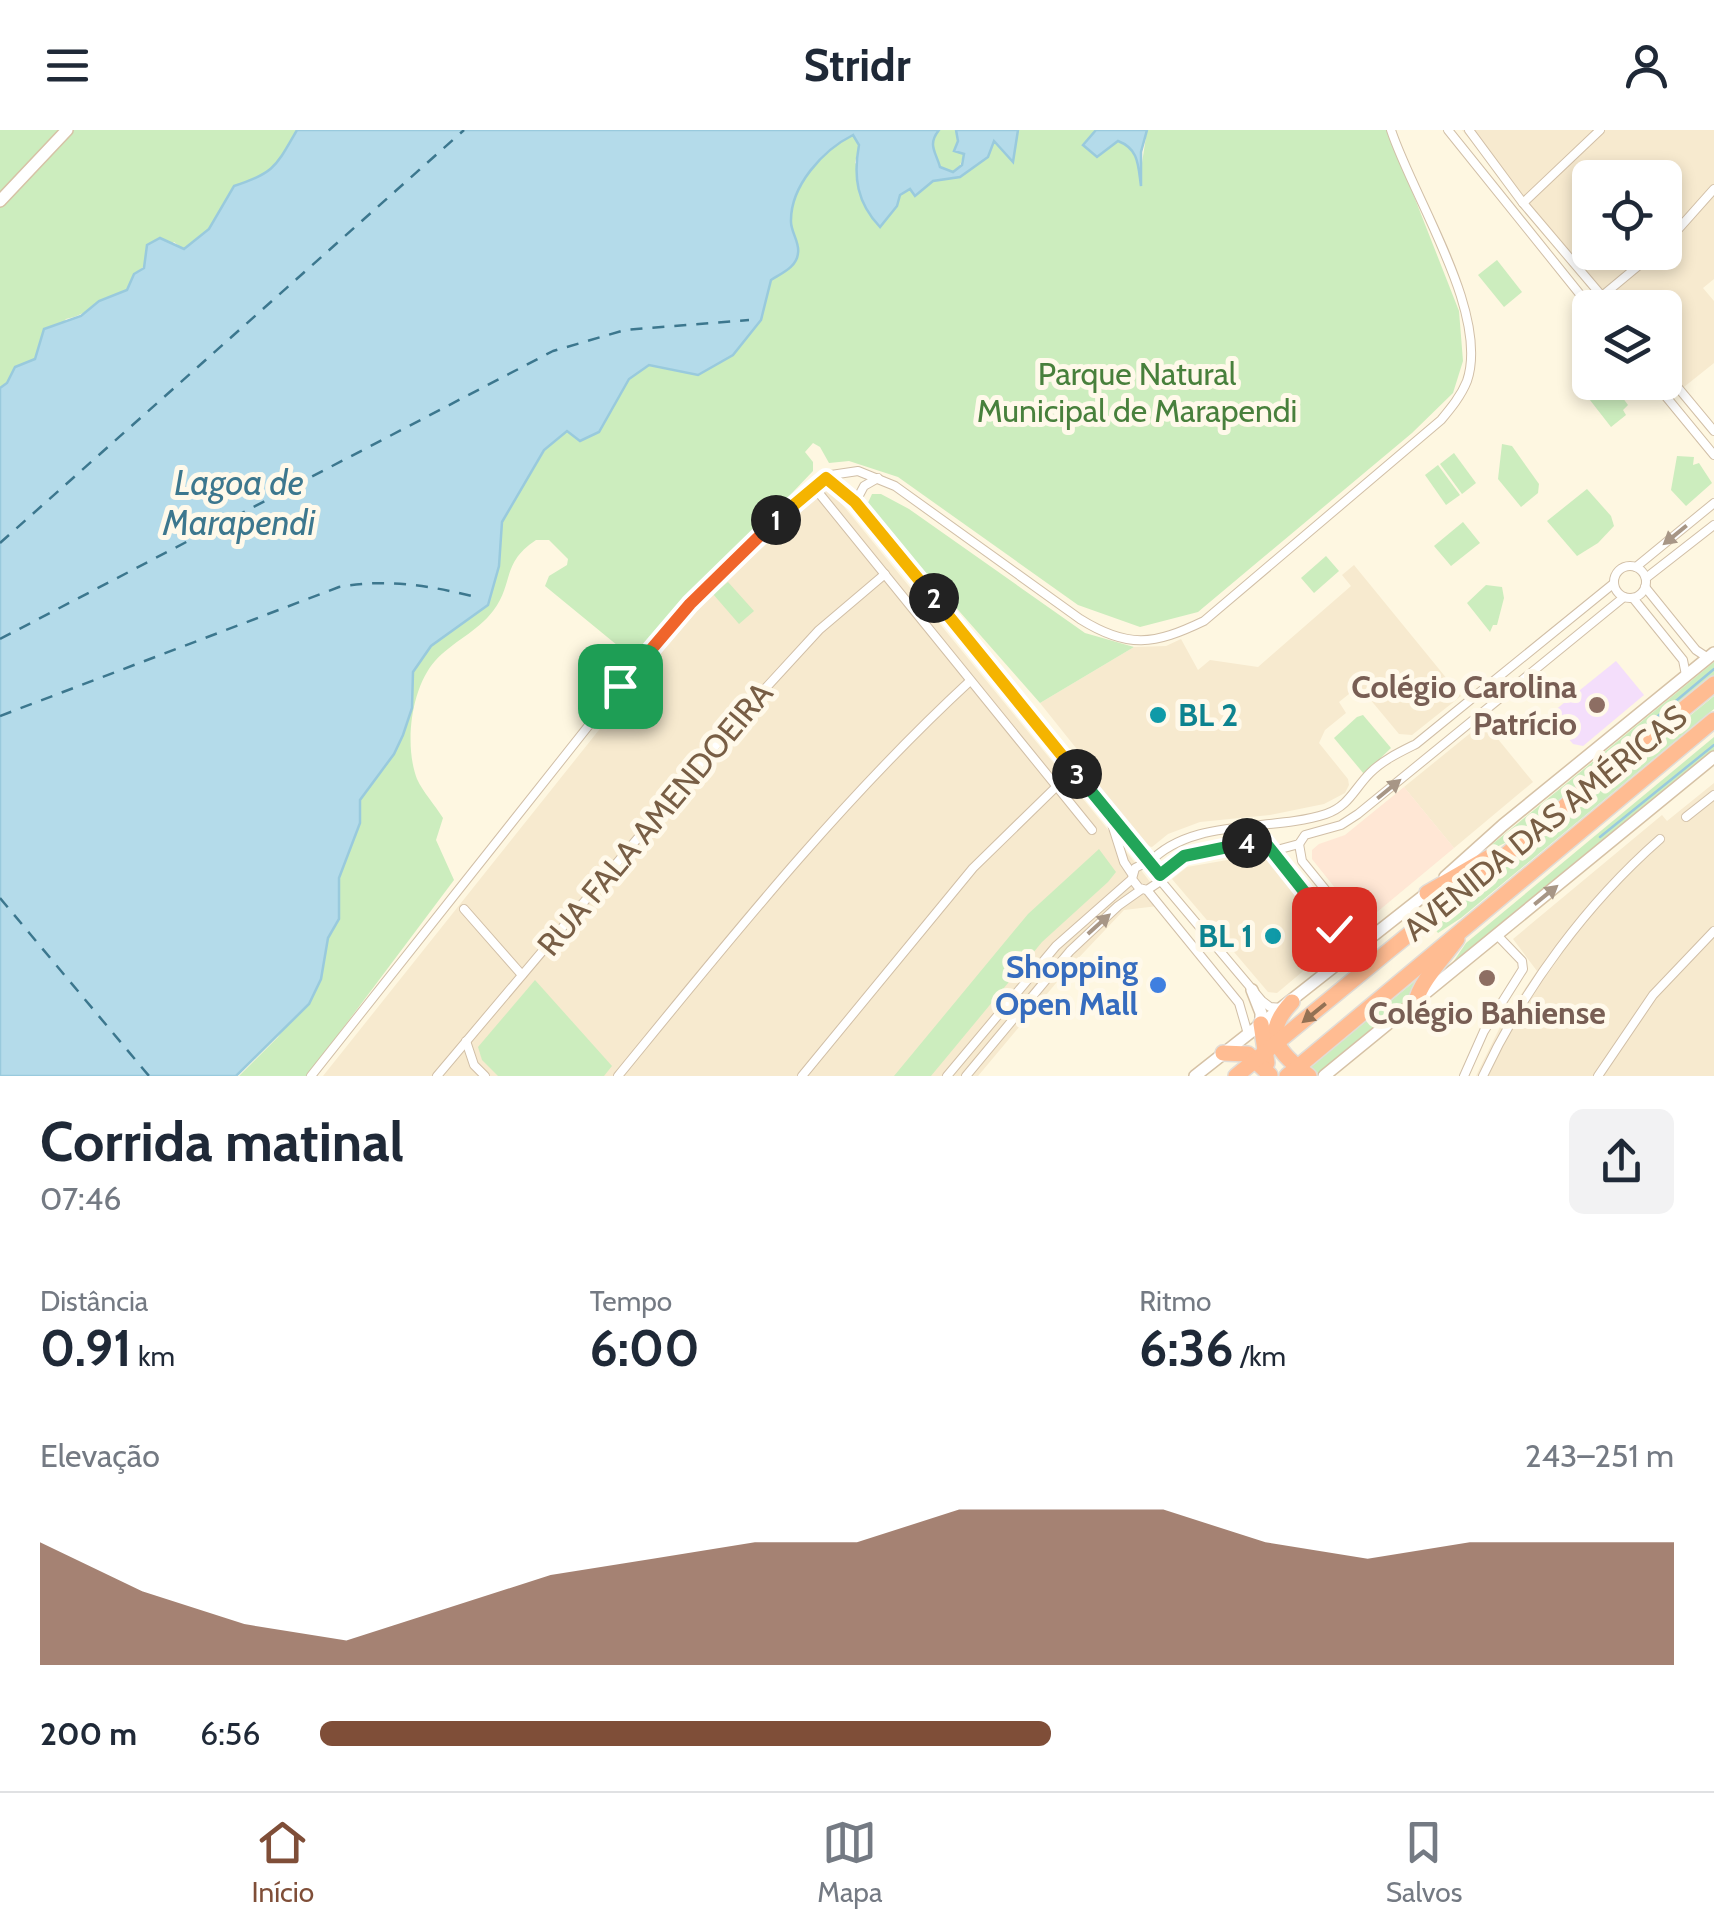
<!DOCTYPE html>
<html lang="pt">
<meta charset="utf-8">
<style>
:root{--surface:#fff;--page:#f2f2f3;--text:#1f2937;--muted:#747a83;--line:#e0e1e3;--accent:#7f4e38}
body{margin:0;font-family:Cabin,sans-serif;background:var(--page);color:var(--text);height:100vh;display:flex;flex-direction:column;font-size:38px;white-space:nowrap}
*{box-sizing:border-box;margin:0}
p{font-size:32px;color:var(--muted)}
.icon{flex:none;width:55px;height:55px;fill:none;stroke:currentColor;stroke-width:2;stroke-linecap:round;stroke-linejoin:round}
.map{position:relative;height:946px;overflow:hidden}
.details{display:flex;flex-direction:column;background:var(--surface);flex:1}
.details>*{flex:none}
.buttons{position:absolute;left:1572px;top:30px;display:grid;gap:20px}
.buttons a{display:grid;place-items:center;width:110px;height:110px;border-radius:15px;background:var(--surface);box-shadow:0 5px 15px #0003;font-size:50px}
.pin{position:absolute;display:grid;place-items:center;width:85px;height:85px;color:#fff;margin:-42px;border-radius:20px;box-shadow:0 5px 15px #0006}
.km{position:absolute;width:50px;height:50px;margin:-25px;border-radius:50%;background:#222;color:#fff;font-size:28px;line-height:50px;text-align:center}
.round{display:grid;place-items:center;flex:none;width:105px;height:105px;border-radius:15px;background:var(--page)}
.head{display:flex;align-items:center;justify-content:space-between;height:170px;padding:0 40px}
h1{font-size:55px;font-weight:800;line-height:75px}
.metrics{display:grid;grid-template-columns:repeat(3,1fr);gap:15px;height:170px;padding:10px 40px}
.metrics div{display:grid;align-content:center}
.metrics b{font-size:50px;font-weight:800}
.metrics small{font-size:28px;font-weight:400}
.metrics p{font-size:28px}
.chart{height:280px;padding:20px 40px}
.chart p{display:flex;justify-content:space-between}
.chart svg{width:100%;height:180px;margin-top:10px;fill:var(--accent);opacity:.7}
ul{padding:0 40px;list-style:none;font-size:32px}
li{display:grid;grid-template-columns:160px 120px 1fr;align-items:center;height:75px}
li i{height:25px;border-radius:12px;background:var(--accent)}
header{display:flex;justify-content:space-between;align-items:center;height:130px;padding:0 40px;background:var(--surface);font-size:45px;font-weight:800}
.dock{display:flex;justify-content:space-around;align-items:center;height:140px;border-top:2px solid var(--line);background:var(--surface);font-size:28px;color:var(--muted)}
.dock a{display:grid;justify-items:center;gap:5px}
.dock .active{color:var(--accent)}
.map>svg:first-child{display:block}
</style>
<header><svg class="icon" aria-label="menu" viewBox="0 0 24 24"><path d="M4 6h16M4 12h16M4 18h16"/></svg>Stridr<svg class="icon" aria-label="person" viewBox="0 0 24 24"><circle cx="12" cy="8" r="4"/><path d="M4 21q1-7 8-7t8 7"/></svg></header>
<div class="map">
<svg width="1714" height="946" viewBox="0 0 1714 946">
<rect width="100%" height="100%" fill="#fef7e1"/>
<g fill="#f7eacf" fill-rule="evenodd">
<path d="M1462 0H1714V149L1703 158 1714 171V233L1674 265 1664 253 1665 178 1604 177ZM1590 48H1665V122H1590Z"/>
<path d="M828 357 1137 735 1154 757 1158 776 1124 780 1067 840 978 946H323L650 536 710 466Z"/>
<path d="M1354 435 1461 566 1412 605 1399 604 1359 556 1339 572 1346 583 1325 600 1319 613 1348 649 1349 655 1345 663 1324 674 1270 685 1200 692 1168 704 1152 717 1144 715 1090 649 1096 643 1040 573 1134 517 1166 516 1181 509 1198 540 1210 530 1258 537 1351 456 1342 445Z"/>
<path d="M1484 592 1533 652 1454 718 1404 657Z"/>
<path d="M1714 653V946H1476L1503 891 1537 841 1513 809 1662 685 1667 691Z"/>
<path d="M1262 724 1332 805V817L1277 863 1268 862 1172 749 1187 737Z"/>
</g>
<path fill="#ffe7d5" d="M1404 657 1454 718 1377 782 1366 786 1355 783 1312 729V720L1319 714 1345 705Z"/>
<path fill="#f4defb" d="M1616 531 1644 565 1583 616 1573 614 1549 585Z"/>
<g fill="#ccedbe">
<path d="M0 0H297C276 36 274 43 234 57L209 99 184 120 174 112 133 145 127 160C104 167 88 185 66 189L35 229 15 237 7 253 0 258Z"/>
<path d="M939 0H956L958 11 954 21 964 24 958 41 953 42 940 37C936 22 927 15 939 0Z"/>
<path d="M1018 0H1097L1084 15C1120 11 1133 5 1140 46L1147 0H1388L1459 181 1463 231 1453 263 1412 303 1198 482 1140 497 1078 475 898 347 849 331 829 333 820 317 813 313 805 322 813 332V341L634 529 545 456 549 446 567 435 568 429 549 410H536C501 433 514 454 493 481 477 502 452 512 435 531 411 558 404 615 417 649 423 662 435 675 443 688L436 710 454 750 307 946H239L278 907 321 849 328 808 339 789V748L360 693V670L394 624 403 605 412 578 413 542 431 516 488 475 499 436 502 392 545 320 567 300 612 280 629 249 649 235 698 245 761 190 771 150 799 121C796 112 791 100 791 91 792 54 823 21 853 5L859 15 855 33 899 65 910 59 915 65 933 51 960 47 994 11 1013 30Z"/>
<path d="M1497 130 1522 162 1504 177 1478 145Z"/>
<path d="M1590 246V252L1614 256 1628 275 1623 280 1626 285 1611 297 1579 256Z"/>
<path d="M1502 314 1512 316 1539 354 1538 363 1521 377 1498 349Z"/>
<path d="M1454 323 1476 353 1462 364 1440 334Z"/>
<path d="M1677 326 1694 327 1693 335 1699 333 1712 353 1686 376 1671 360Z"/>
<path d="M1438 335 1460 365 1446 375 1425 345Z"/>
<path d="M1587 359 1611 386 1614 396 1598 413 1577 426 1547 391Z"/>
<path d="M872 364H881L909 379 1085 503 1134 517 1040 573 879 390 867 375Z"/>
<path d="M1463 392 1480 413 1451 436 1434 416Z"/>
<path d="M1326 426 1339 441 1314 463 1301 448Z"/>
<path d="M728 452 754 481 739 494 713 464Z"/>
<path d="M1486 455 1502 457 1504 468 1497 495H1493L1490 502 1467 473Z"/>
<path d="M1714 532V549L1507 712 1478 726Z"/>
<path d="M1714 566V579L1461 788 1438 803 1435 799 1453 780Z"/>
<path d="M1363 585 1391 618 1364 644 1334 608 1357 587Z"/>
<path d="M1714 607V623L1445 844 1466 813Z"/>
<path d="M1099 719 1116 742 1108 752 1042 812 931 946H894L1028 784Z"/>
<path d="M1449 823 1434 847 1323 942 1314 943 1308 939Z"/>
<path d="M535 850 612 936 604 946H498L482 930 478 917Z"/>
</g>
<g fill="#b4dbea" stroke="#99cadd" stroke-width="2.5">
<path d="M297 0H939C927 15 936 22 940 37L953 42 962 35 964 24 954 21 958 11 956 0H1018L1013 32 994 11 988 27 960 47 933 51 915 66 910 59 900 65 897 76 880 97C857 73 853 47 859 15L853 5C823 20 790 56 791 92 791 102 800 113 798 123 797 137 782 143 771 150L761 190 733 225 698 245 649 235 629 249 599 302 580 311 567 301 544 320 502 392 499 436 488 475 431 516 413 542 412 578 403 605 394 624 360 670V693L339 748V789L328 808 321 849 309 874 236 946H0V258L7 253 15 237 35 229 44 199 81 186 99 171 127 160 134 144 144 138 147 115 160 108 184 119 209 99 234 56C275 43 276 36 297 0Z"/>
<path d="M1096 0H1147L1141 22V56C1138 35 1139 19 1118 11L1097 27 1083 15Z"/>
</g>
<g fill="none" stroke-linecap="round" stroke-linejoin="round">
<g stroke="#99cadd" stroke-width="2.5">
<path d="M1634 606 1714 539"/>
<path d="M1600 707 1714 615"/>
</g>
<g stroke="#3c778e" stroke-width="2.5" stroke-dasharray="12 10" stroke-linecap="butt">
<path d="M0 413 464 0"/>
<path d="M0 509 553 221 625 200 749 190"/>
<path d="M0 586 339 457C389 448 432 456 480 468"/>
<path d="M0 768 149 946"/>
</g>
<g stroke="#d1bfa7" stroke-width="10">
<g id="street">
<path d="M1448 0 1591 178"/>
<path d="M1469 0 1523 73 1612 178"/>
<path d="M1523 73 1600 0"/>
<path d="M1665 114 1714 59"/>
<path d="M1602 166 1655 122"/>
<path d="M1665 242 1714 301"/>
<path d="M1654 252 1714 325"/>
<path d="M827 348 855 373 1147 732 1158 738 1159 752 1147 760 1139 758 1132 749 1135 738 1147 732"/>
<path d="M814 357 1092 700"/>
<path d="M855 373 864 356 878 348"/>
<circle cx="1630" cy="452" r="16"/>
<path d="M1636 437 1714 373"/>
<path d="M1646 448 1714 395"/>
<path d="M1645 457 1696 520 1708 528"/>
<path d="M1633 468 1683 530 1686 545"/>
<path d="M1686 687 1714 665"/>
<path d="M1111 691 1124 732 1132 744"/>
<path d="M1264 711 1273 721 1299 714 1305 705 1341 695 1358 684 1624 467"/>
<path d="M1299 714 1302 731 1367 811"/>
<path d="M1273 721 1353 822"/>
<path d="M1149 733C1191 687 1271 702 1326 684 1349 676 1354 659 1370 643 1383 630 1400 622 1416 614L1613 454"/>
<path d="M1160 745 1184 726 1264 711"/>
<path d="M1160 750 1262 871 1270 877 1282 878"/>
<path d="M1147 760 1239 873 1248 904"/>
<path d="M464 779 522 845"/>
<path d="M466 911 474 935 485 946"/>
<path d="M311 946 620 556 690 474 763 401 831 345 858 341 895 356 1080 489C1128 519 1154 515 1204 491L1441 290C1451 278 1461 266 1467 251 1490 184 1413 67 1391 0"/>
<path d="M437 946 751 574 819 500 885 444"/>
<path d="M618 946C730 809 840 671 970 551"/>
<path d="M802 946 973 738 1057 656"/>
<path d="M947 946 1056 816 1132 749"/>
<path d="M966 946 1070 821 1118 776 1142 759"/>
<path d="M1464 946 1484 901 1523 839 1522 831 1497 805"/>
<path d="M1483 946C1524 858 1587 773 1660 709"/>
<path d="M1598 946 1653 865 1714 801"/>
</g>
</g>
<g stroke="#d6c2a6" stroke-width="14">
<g id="secondary">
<path d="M0 71 67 0"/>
<path d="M1445 747 1503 695 1714 523"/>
<path d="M1252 860 1261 883V894"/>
<path d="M1195 946 1431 760"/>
<path d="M1324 946 1714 627"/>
</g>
</g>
<g stroke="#e1dcd6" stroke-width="18">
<g id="highway">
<path d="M1427 763 1493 725"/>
<path d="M1292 872C1261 904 1278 923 1309 946"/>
<path d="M1416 872C1419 853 1445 826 1457 809"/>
<path d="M1261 894 1267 933"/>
<path d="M1223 923 1248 924 1270 945"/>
<path d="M1236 946 1714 554"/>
<path d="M1287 946 1714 590"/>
</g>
</g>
<use href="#street" stroke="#fff" stroke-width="8"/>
<use href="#secondary" stroke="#fff" stroke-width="11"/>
<use href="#highway" stroke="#ffbc92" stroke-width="15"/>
</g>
<defs><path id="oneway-solid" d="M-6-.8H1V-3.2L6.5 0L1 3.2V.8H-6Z" transform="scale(2.5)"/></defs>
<g fill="#a79686">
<use href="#oneway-solid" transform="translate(1675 405) rotate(141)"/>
<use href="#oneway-solid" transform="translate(1389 659) rotate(-39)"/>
<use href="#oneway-solid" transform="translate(1546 765) rotate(-39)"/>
<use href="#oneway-solid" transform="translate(1099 794) rotate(-42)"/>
</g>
<use fill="#937154" href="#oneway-solid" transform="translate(1314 883) rotate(141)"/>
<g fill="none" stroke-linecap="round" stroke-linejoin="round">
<g stroke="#fff" stroke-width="20">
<path id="split-1" d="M620 556 690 474 776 390"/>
</g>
<g stroke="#fff" stroke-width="20">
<path id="split-2" d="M776 390 826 348 855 372 934 468"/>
</g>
<g stroke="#fff" stroke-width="20">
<path id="split-3" d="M934 468 1077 644"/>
</g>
<g stroke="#fff" stroke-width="20">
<path id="split-4" d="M1077 644 1160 745 1184 726 1247 713"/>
</g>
<g stroke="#fff" stroke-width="20">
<path id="split-5" d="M1247 713 1264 711 1334 799"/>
</g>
<use href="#split-1" stroke="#f0652b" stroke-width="12"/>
<use href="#split-2" stroke="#f5b400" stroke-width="12"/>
<use href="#split-3" stroke="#f5b400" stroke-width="12"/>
<use href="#split-4" stroke="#22a559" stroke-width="12"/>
<use href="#split-5" stroke="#22a559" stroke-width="12"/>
</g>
<g fill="#8d6e63" stroke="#fff9ea" stroke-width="4">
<circle cx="1597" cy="575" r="10"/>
<circle cx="1487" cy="848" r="10"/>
</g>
<g fill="#0f9aa8" stroke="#fff9ea" stroke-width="4">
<circle cx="1158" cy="585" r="10"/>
<circle cx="1273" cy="806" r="10"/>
</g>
<circle fill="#3f7fe0" stroke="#fff9ea" stroke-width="4" cx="1158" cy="855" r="10"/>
<g text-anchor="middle" stroke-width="10" stroke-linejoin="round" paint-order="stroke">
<g font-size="32" fill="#48803c" stroke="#fff9ea">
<text x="1137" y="255">Parque Natural<tspan x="1137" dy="37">Municipal de Marapendi</tspan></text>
</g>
<g font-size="32" font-weight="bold" fill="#785e54" stroke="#fff9ea" text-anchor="end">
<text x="1577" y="568">Colégio Carolina<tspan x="1577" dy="37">Patrício</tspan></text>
<text x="1487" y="894" text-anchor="middle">Colégio Bahiense</text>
</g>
<g font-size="32" font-weight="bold" fill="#0d838f" stroke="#fff9ea" text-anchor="start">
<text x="1178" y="596">BL 2</text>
<text x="1253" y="817" text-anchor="end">BL 1</text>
</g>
<g font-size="32" fill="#785e45" stroke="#fff9ea">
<text transform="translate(655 689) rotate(-50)" y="11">RUA FALA AMENDOEIRA</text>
<text transform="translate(1545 693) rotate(-39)" y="11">AVENIDA DAS AMÉRICAS</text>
</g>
<g font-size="32" font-weight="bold" fill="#366cbe" stroke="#fff9ea" text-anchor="end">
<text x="1138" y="848">Shopping<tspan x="1138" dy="37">Open Mall</tspan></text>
</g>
<g font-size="35" font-style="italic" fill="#3c778e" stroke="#fff9ea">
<text x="239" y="365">Lagoa de<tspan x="239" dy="40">Marapendi</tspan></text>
</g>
</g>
</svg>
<div class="buttons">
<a><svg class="icon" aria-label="locate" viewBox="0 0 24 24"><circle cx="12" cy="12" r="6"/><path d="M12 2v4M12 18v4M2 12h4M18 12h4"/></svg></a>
<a><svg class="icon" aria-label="layers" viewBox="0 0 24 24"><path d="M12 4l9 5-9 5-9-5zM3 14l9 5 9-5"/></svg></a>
</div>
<div class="pin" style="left:620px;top:556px;background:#1e9e55"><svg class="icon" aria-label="arrive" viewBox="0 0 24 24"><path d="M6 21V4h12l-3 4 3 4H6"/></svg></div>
<div class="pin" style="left:1334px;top:799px;background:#d93025"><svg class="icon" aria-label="check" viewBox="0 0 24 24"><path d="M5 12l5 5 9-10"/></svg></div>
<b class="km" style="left:776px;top:390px">1</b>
<b class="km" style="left:934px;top:468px">2</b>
<b class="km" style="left:1077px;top:644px">3</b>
<b class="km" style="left:1247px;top:713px">4</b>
</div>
<section class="details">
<div class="head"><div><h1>Corrida matinal</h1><p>07:46</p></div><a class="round"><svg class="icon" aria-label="share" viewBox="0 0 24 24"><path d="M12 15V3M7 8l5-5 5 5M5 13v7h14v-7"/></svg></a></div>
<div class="metrics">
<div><p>Distância</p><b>0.91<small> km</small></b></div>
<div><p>Tempo</p><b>6:00</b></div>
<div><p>Ritmo</p><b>6:36<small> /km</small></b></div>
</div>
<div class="chart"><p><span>Elevação</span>243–251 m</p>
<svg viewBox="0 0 160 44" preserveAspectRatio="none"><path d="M0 44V14L10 26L20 34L30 38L40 30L50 22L60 18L70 14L80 14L90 6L100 6L110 6L120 14L130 18L140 14L150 14L160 14V44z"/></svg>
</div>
<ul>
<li><b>200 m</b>6:56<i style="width:54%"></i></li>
</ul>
</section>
<nav class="dock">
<a class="active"><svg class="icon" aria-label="home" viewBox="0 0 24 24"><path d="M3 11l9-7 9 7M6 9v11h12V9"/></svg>Início</a>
<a><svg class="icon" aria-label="map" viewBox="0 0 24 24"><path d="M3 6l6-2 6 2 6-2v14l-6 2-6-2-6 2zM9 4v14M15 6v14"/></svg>Mapa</a>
<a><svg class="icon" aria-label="saved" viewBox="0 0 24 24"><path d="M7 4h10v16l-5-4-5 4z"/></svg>Salvos</a>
</nav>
